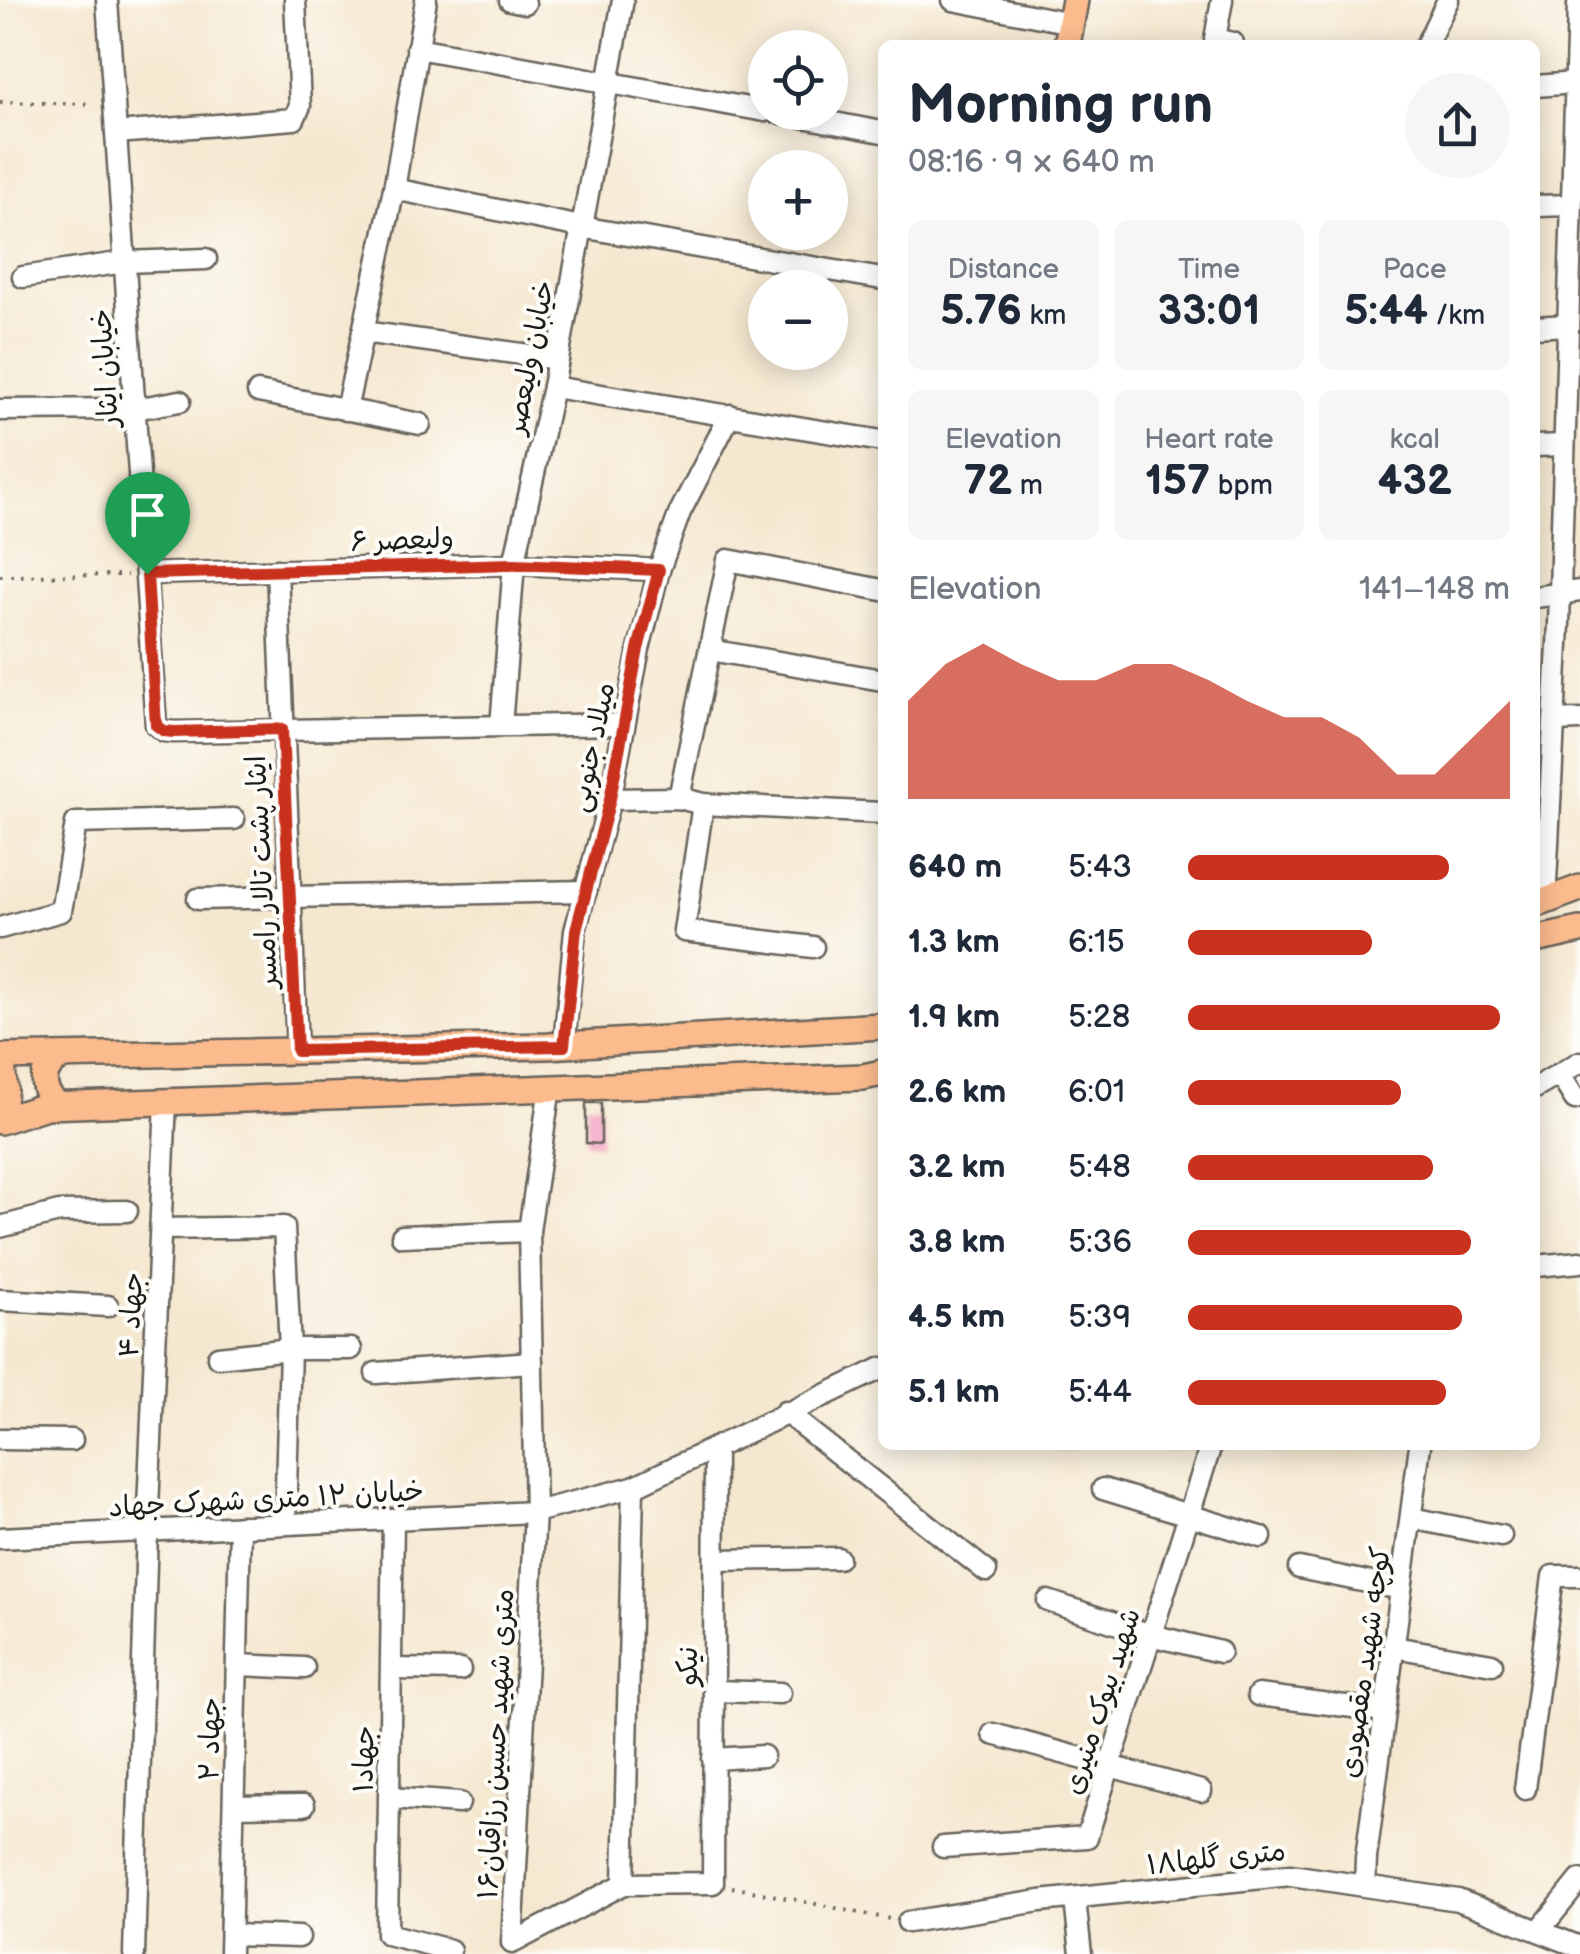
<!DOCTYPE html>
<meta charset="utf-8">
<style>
:root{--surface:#fff;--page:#f6f6f7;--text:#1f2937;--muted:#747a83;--accent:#c8321e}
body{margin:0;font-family:"Balsamiq Sans","Playpen Sans Arabic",sans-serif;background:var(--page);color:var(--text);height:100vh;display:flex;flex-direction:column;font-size:38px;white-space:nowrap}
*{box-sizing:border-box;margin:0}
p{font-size:32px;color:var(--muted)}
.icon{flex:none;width:55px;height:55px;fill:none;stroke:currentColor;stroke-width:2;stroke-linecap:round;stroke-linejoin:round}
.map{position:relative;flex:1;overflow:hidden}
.sheet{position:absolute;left:878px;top:40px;width:662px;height:1410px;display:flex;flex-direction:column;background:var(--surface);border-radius:15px;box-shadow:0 5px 25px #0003}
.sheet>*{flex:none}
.fabs{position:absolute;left:748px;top:30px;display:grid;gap:20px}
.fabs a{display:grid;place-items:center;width:100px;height:100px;border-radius:50%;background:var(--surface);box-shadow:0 5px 25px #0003;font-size:50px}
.pin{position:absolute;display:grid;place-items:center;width:85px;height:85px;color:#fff;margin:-102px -42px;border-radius:50% 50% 50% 0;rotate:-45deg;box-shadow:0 0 10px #0007}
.pin .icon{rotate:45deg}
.round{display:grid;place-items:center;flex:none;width:105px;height:105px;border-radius:52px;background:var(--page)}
.overview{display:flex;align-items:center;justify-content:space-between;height:170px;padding:0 30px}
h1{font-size:55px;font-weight:600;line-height:75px}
.figures{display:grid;grid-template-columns:repeat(3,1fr);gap:15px;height:170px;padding:10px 30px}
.figures div{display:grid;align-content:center;border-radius:15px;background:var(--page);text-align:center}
.figures b{font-size:42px;font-weight:600}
.figures small{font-size:28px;font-weight:400}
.figures p{font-size:28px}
.chart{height:280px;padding:20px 30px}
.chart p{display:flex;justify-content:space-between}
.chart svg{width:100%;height:180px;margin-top:10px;fill:var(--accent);opacity:.7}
ul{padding:0 30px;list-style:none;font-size:32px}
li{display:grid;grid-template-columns:160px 120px 1fr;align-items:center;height:75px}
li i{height:25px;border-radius:12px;background:var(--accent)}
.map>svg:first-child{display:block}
</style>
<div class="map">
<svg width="1580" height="1954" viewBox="0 0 1580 1954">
<rect width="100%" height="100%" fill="#fdfcf7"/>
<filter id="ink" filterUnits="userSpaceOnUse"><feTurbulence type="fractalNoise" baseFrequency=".01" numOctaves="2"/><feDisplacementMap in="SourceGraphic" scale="20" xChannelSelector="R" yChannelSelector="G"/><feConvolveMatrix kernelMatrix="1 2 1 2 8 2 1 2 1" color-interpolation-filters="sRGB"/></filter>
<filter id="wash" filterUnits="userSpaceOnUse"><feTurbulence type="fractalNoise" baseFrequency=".0048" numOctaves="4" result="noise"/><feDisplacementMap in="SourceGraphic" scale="40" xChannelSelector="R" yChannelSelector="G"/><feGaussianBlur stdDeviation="2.25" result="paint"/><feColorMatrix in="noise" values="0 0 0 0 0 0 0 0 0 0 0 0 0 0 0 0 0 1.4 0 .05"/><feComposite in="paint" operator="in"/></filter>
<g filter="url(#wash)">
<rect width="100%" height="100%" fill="#f5e8d0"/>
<g id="blocks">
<path fill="#f29ec0" d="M586 1103H601V1144L586 1143Z"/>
</g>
</g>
<g filter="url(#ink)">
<use href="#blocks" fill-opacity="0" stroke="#68635b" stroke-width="2.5"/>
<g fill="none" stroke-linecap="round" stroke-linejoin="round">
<g stroke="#68635b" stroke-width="25">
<g id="minor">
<path d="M107 0 156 725 164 731 174 732 624 724"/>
<path d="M510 0 525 3"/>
<path d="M953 0 1071 23"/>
<path d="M1222 0 1215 39 1233 43"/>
<path d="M1426 45 1448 0"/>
<path d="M417 48 765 111"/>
<path d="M1535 86 1575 83"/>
<path d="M776 112 882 132"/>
<path d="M116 133 294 119 300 106 295 0"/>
<path d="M394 189 581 227 882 279"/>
<path d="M1535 206 1571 205"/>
<path d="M23 277 125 262 206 259"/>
<path d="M1535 327 1567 325"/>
<path d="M363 332 558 359"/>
<path d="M553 387 882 441"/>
<path d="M258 392 420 424"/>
<path d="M0 410 135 409 180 401"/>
<path d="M346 410 394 189 426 0"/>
<path d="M1535 446 1563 445"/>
<path d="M277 570 297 1051"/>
<path d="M147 574 514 564 659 570"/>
<path d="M1535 597 1580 591"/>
<path d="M710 650 882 680"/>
<path d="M1554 721 1580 720"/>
<path d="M501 726 514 564 553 387 623 0"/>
<path d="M679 798 728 560 882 590"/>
<path d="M610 799 679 798 703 804 882 813"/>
<path d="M703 804 684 931 813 947"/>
<path d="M198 899 586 891"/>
<path d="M1545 903 1559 624 1578 5"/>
<path d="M0 928 61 911 76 823 234 819"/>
<path d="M564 1045 575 931 610 799 639 649 659 570 680 512 730 415"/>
<path d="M1560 1075 1575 1099"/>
<path d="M550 1087 529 1231 535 1512 512 1943 624 1884 713 1883 715 1448"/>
<path d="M1535 1088 1580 1062"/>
<path d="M0 1227 59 1212 127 1211"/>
<path d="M161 1229 284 1227 290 1349 285 1524"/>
<path d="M402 1236 529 1231"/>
<path d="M1535 1266 1580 1262"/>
<path d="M0 1300 108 1306"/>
<path d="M218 1357 290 1349H351"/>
<path d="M376 1373 532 1362"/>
<path d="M785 1412 986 1571"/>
<path d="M0 1439 72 1440"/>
<path d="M1103 1489 1261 1537"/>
<path d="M1411 1518 1501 1536"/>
<path d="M393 1519 387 1934 450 1950"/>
<path d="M0 1538 535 1512 633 1487 882 1368"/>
<path d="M715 1560 838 1558"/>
<path d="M1299 1568 1401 1589"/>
<path d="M1048 1601 1151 1635 1220 1652"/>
<path d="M1394 1647 1492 1664"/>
<path d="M238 1665 304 1668"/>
<path d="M392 1669 460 1670"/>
<path d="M714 1691 780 1693"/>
<path d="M1258 1695 1385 1711"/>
<path d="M993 1734 1201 1791"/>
<path d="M713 1759 763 1756"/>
<path d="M1525 1789 1553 1576H1580"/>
<path d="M390 1798 459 1803"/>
<path d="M234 1806 304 1805"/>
<path d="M943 1847 1087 1837 1211 1445"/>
<path d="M624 1884 633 1487"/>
<path d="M1365 1885 1366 1858 1420 1445"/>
<path d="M1075 1900 1081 1954"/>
<path d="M908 1922 1040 1901 1291 1875 1458 1900 1580 1947"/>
<path d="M1539 1931 1580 1880"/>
<path d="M231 1935 299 1937"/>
<path d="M134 1954 147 1531 166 1101"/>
<path d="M230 1954 240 1526"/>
</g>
</g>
<g stroke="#68635b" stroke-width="30">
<g id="major">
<path d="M1067 45 1075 0"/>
<path d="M1535 905 1580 888"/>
<path d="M1535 940 1580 930"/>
<path d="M0 1057 548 1046 882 1026"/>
<path d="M58 1105C38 1089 40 1066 64 1056"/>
<path d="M0 1121 46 1106 863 1077 882 1073"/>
</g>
</g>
<g stroke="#68635b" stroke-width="32">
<path id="highway" d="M0 1059 3 1089 0 1117"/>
</g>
<g stroke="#68635b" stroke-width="4" stroke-dasharray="2.5 8" stroke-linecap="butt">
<path d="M0 102 94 104"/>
<path d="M0 576 127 575"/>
<path d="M732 1887 890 1919"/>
</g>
<use href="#minor" stroke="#fff" stroke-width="20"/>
<use href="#major" stroke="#fbbb8d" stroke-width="25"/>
<use href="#highway" stroke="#fbbb8d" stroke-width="28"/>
</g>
</g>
<g fill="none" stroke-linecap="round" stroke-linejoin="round" filter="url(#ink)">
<g stroke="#fff" stroke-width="20">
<path id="route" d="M514 564 659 570 638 649 610 799 576 930 564 1046 297 1051 282 729 174 732 164 731 156 725 147 574Z"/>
</g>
<use href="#route" stroke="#c8321e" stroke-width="12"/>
</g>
<g text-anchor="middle" stroke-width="8" stroke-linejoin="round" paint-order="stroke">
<g font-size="28" fill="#1c1c1c" stroke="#fdfcf7">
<text transform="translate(529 357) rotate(-79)" y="10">خیابان ولیعصر</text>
<text transform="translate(104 368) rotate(-94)" y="10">خیابان ایثار</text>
<text transform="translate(402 539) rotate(-2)" y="10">ولیعصر ۶</text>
<text transform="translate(591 747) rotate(-78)" y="10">میلاد جنوبی</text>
<text transform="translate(261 872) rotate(-93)" y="10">ایثار پشت تالار رامسر</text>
<text transform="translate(130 1315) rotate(-87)" y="10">جهاد ۴</text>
<text transform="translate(266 1498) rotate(-3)" y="10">خیابان ۱۲ متری شهرک جهاد</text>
<text transform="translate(1364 1662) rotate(-82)" y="10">کوچه شهید مقصودی</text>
<text transform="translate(687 1666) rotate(-90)" y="10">نیکو</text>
<text transform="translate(1101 1701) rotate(-72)" y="10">شهید بیوک منیری</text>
<text transform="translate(209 1739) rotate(-89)" y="10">جهاد ۲</text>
<text transform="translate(495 1744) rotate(-87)" y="10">۱۶متری شهید حسین رزاقیان</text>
<text transform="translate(363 1759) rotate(-89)" y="10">جهاد۱</text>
<text transform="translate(1216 1857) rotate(-6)" y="10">۱۸متری گلها</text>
</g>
</g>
</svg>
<div class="fabs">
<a><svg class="icon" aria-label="locate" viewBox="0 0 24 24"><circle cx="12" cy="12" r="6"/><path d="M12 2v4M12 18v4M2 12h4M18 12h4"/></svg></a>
<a>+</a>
<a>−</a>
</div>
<div class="pin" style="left:147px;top:574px;background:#1e9e55"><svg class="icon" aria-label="arrive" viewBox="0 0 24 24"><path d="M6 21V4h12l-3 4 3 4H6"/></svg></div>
<section class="sheet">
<div class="overview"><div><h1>Morning run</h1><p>08:16 · 9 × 640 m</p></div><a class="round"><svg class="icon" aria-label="share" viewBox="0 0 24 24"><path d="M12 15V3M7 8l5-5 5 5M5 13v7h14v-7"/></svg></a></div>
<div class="figures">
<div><p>Distance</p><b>5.76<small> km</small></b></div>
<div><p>Time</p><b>33:01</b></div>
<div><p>Pace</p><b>5:44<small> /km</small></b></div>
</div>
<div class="figures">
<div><p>Elevation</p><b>72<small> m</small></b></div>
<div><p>Heart rate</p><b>157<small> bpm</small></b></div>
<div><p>kcal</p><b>432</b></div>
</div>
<div class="chart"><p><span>Elevation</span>141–148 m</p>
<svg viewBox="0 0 160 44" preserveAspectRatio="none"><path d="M0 44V20L10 11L20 6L30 11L40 15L50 15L60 11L70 11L80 15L90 20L100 24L110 24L120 29L130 38L140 38L150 29L160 20V44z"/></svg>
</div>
<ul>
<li><b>640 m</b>5:43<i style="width:81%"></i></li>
<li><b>1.3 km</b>6:15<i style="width:57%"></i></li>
<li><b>1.9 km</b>5:28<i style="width:97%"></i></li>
<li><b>2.6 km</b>6:01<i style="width:66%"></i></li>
<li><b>3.2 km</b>5:48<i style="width:76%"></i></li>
<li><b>3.8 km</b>5:36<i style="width:88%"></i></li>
<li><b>4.5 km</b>5:39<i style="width:85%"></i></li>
<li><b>5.1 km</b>5:44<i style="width:80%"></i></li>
</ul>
</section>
</div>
